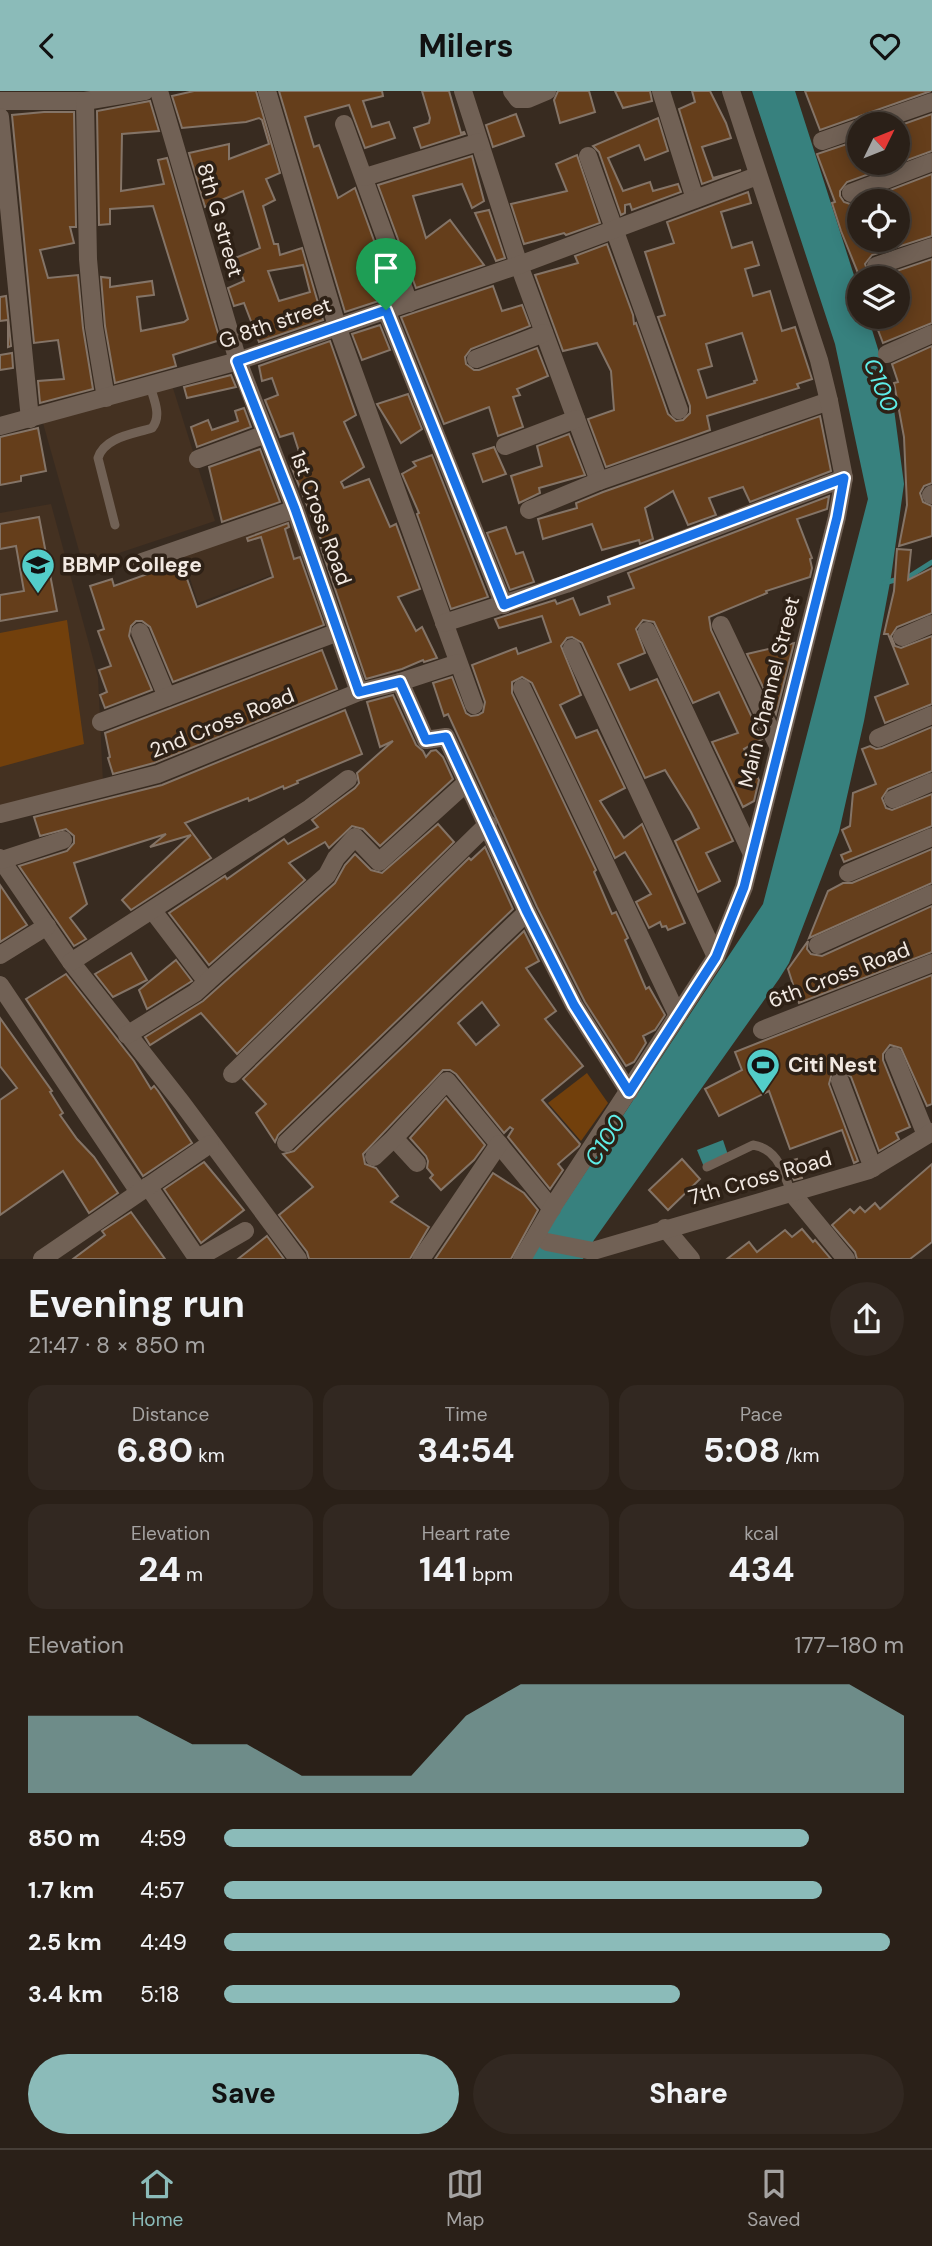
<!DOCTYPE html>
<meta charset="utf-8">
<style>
:root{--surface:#2a2018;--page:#322821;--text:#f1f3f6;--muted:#a5a3a2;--line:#463e37;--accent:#8bbbb9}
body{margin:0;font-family:"DM Sans",sans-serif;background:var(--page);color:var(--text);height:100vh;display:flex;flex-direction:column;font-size:26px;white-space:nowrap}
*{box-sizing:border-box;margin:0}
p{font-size:23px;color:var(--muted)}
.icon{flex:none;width:38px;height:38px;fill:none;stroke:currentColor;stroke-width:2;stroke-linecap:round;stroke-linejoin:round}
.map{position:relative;height:1168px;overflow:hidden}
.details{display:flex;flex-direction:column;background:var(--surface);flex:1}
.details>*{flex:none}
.needle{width:46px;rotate:47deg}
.fabs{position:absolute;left:847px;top:21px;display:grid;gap:14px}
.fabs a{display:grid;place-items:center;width:63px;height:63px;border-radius:50%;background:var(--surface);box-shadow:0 4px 18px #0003,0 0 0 2px var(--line);font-size:35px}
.pin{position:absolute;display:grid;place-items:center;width:60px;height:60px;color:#fff;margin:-72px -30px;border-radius:50% 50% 50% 0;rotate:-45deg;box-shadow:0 0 7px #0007}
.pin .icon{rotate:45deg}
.round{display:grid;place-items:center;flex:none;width:74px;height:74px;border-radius:37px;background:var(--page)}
.overview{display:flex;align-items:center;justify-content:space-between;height:119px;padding:0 28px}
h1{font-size:38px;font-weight:700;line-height:52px}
.figures{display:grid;grid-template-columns:repeat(3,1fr);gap:10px;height:119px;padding:7px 28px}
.figures div{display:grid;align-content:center;border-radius:18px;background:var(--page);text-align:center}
.figures b{font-size:35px;font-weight:700}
.figures small{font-size:19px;font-weight:400}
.figures p{font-size:19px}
.chart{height:196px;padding:14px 28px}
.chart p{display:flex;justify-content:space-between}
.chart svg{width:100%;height:126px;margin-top:7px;fill:var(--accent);opacity:.7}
.button{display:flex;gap:14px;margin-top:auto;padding:14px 28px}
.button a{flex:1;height:80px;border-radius:42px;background:var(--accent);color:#111;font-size:28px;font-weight:700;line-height:80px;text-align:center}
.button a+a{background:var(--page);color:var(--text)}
ul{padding:0 28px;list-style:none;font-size:23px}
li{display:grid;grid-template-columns:112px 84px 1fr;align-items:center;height:52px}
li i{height:18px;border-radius:9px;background:var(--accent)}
header{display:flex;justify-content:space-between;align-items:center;height:91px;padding:0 28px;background:var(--accent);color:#111;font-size:32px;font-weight:700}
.tab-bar{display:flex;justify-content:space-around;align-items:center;height:98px;border-top:2px solid var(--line);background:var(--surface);font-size:19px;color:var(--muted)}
.tab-bar a{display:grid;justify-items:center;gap:4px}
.tab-bar .on{color:var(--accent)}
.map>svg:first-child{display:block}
</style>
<header><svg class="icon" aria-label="back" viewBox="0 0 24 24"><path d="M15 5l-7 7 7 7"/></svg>Milers<svg class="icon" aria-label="heart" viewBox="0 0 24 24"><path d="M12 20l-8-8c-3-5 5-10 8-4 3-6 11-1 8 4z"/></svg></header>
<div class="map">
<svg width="932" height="1168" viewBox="0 0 932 1168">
<rect width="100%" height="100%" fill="#382b20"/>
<g fill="#443121">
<path d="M172 294 215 430 83 474 43 332Z"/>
<path d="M51 413 98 586 103 692 0 721V422Z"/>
<path d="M289 423 306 471 198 512 182 463Z"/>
</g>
<g fill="#72400c">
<path d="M67 529 84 653 0 676V542Z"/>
<path d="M587 982 608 1012 581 1050 548 1012Z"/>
</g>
<g fill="#37817e">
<path d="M752 0H795L859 200V226H868L892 303 904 393 891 486 864 630 839 741 789 872 779 888 594 1149 583 1168H528L763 813 868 408 835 253Z"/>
<path d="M723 1049 728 1064 704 1076 697 1059Z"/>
</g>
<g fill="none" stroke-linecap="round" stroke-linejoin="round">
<path stroke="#37817e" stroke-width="5" d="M884 492 910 485 932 471"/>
</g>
<g fill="#653e1b" stroke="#847467" stroke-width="2" fill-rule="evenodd">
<path d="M194 0H256L280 82 266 88 275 109 263 115 274 153H278L280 164 302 157 323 229 259 251 244 212 234 215 228 197 244 190 235 167 260 157 243 100 205 116 189 62 229 53V68L269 53 262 29 259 27 246 31 182 37 172 5ZM303 174 310 201 279 210 268 180Z"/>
<path d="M279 0H382L383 5 363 10 372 36 389 31 395 47 365 57 349 14 305 26 314 56 319 54 338 107 355 97 394 205 345 221Z"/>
<path d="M422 0H449L461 42 464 41 465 43 421 57 414 37 429 32 430 27Z"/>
<path d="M558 0H589L595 21 560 32 554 9Z"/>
<path d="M615 0H650L652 10 623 17Z"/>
<path d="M692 0H710L726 32 731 47 702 56 713 87 741 79 702 93 679 18 695 11Z"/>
<path d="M805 0H931L820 39Z"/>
<path d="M150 10 159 40 122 43 121 100 164 93 158 69 167 67 220 249 173 264 176 275 115 292 105 235 101 186 110 187V196L152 190 154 204 137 206 141 240 184 231 188 228 153 115 110 118V133L99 134 97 20Z"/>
<path d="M44 21H74L76 136H70L74 152 40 159 48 187 78 184 83 237 93 298 40 312 38 290 64 288 58 249 34 252 12 24Z"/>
<path d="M516 23 524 45 493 56 486 34Z"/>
<path d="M932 23V60L847 91 840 100V105L844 111 850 113 859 111V149H898V110H861L932 83V145L872 164 865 173 869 184 879 186 932 168V232L883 252 873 226H898V187H860L841 140 832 112 835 111 817 63 859 49V72H898V35Z"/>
<path d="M658 27 668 60 645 69 639 54 608 67 623 100 650 91 653 100 678 93 681 101 632 119 630 113 625 114V122L621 124 599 61 593 55Z"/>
<path d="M577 64 600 132 566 144 564 142 524 153 511 113 567 100 556 73Z"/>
<path d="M472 65 484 110 472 117 462 93 413 105 426 147 450 129 484 174 416 197 378 94Z"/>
<path d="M748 101 751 112 721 121 732 157 752 151 759 174 745 178 753 205 770 200 782 240 795 236 812 288 797 293 799 297 707 325 710 339 606 376 588 328 614 319 611 280 597 252 563 260 535 184 578 172 575 165 607 153 633 224 634 233 636 232 668 323 676 330 683 329 690 322V315L658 226 665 224 645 161 674 152 667 131ZM742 242 757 289 754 290 755 292 707 307 698 279 712 275 706 253Z"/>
<path d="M489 119 505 167 496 170 475 122Z"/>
<path d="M493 195 502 220 522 214 530 235 471 258 465 266 466 273 474 279H479L537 257 548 285 517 298 520 304 513 306 523 336 498 345 489 316 444 333 401 226Z"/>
<path d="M6 205 11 255 8 256V229L0 230V206Z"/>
<path d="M380 234 390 259 362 269 352 243Z"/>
<path d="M330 250 356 324 344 331 364 376 341 391 344 397 369 388 390 436 396 433 420 498 398 506 416 540 422 536 437 567 424 571 423 569 402 578 366 588 321 457 324 456 291 375 302 370 293 342 280 346 265 309 278 304 272 287 262 290 259 275Z"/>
<path d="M932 255V392L924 395 920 402 923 411 932 415V445L899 455 907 414 904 346 894 292 898 291 892 273Z"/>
<path d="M12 262 13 277 0 279V264Z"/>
<path d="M231 284 236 296 187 307 184 296Z"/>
<path d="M408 303 422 338 401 352 377 313Z"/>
<path d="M244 317 251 336 197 356 191 336 208 329 212 339 238 330 235 320Z"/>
<path d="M820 325 831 380 750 411 743 396 709 407 716 424 688 434 673 400 645 417 653 448 640 453 639 449 602 459 592 433 543 448 538 428 577 417 576 412 603 401Z"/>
<path d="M38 337 46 380 21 385V390L0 394V346Z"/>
<path d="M569 343 585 384 539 397 540 402 519 412 511 385 542 375 537 355Z"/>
<path d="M494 356 506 383 483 391 473 363Z"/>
<path d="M260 358 280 411 222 431 209 376Z"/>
<path d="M432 364 488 506 451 518 417 423 419 422 402 383 416 375 413 371Z"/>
<path d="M829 405 827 418 797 428 812 467 810 468 812 477 810 486 766 500 767 502 709 526 711 539 762 648 744 658 759 689 754 710 743 716 712 651 738 642 719 601 693 612 654 531 643 529 636 538 645 562 618 573 630 599 657 588 733 750 706 762 720 790 698 801 675 750 699 737 691 721 665 679 645 687 582 552 572 546 567 547 561 555 581 604 560 614 576 647 597 639 625 697 600 710 624 747 642 733 685 832 668 839 666 835 662 836 660 831 649 837 636 811 651 803 625 761 615 767 532 592 522 586 512 591V602L596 779 594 781 612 823 616 821 628 847 625 849 646 898 649 896 665 924 655 939 643 945 646 952 634 971 626 975 585 911 537 816 448 623 444 625 433 592 452 586 466 622 471 625 478 624 483 621 485 611 472 574 516 557 518 563 551 551 542 525 499 537 495 528 555 509 557 513 573 507 580 524 610 513 608 506 634 497 628 482Z"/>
<path d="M39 426 57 520 0 530V504L24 500 16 455 0 458V433Z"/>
<path d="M288 432 289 436 285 438 294 468 300 466 324 534 173 591 150 536 142 530H136L131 535 129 545 152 599 105 617 100 604 107 601 99 579 111 575 98 540 104 538 90 495 112 488 114 495 181 471 197 516 273 486 261 446 248 450 247 447Z"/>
<path d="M506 436 516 463 523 461 534 491 510 499 487 442Z"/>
<path d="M897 458 911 459 908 489 932 477V522L897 536 891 545 895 555 901 557 932 545V613L885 632 875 606 908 593 888 543H884L894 500Z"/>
<path d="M794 552 776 623 747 563Z"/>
<path d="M322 559 337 598 154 672 113 683 108 667 110 666 105 642Z"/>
<path d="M393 604 416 654 423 660 426 666 431 660 436 659 443 666 453 688 380 755 363 738 352 735 329 757 325 751 289 772 305 789 209 874 169 822 225 785 227 788 284 748 288 753 318 736 312 729 355 697 359 692 357 682 393 650 380 656 367 611Z"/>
<path d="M345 619 362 663 297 690 298 692 284 698 283 695 249 710 248 707 185 732 211 767 131 819 122 809 191 744 150 756 166 743 74 772 87 813 70 827 86 848 74 855 19 775 67 760 74 752V745L66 738 40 745 34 726 162 694Z"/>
<path d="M932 636V680L888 698 882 707 886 717 892 719 932 703V735L844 771 841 764 851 760 842 739 850 735 853 702 876 693 862 658 870 655 876 658 882 657Z"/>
<path d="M438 733 454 751 237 963 201 922 150 954 145 946 203 910 335 792 345 774 355 763 371 779 382 782Z"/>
<path d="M485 756 513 818 278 1044 275 1051 256 1022 266 1013 243 988 469 767 471 769Z"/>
<path d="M932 758V792L809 847 828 800 843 792H852Z"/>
<path d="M0 794 27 834 0 851Z"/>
<path d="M932 815V861L799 912 788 878 808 850 807 858 811 863 822 865Z"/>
<path d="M524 840 539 870 526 877 556 920 545 928 583 975 542 1009 580 1053 579 1055 558 1073 563 1079 550 1098 508 1046 513 1038 510 1036 504 1042 456 983 450 979H443L363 1063 365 1073 376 1077 398 1105 391 1111 429 1136 410 1168H309L307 1161 279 1124 313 1096 283 1063 294 1060ZM482 911 499 934 476 954 458 932Z"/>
<path d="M131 862 147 889 113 906 95 883Z"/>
<path d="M176 869 192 890 147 918 139 899Z"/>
<path d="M66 883 134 970 151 998 154 995 158 1000 192 1052 143 1085 26 908Z"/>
<path d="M932 884V1013L927 1015 901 957 890 954 883 963V969L910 1036 896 1042 899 1048 879 1060 851 986 841 979 832 982 829 993 858 1070 854 1072 842 1039 790 1058 769 1000 719 1025 705 998 742 979 735 961Z"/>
<path d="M0 927 52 1000 50 1001 63 1022 60 1024 77 1048 94 1066 118 1102 89 1122 63 1080 0 1124V1009L17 997 0 975Z"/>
<path d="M446 1007 485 1054 474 1069 441 1099 430 1087 433 1084 427 1077 428 1070 426 1065 410 1047Z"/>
<path d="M682 1068 700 1088 668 1119 649 1099Z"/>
<path d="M797 1068 802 1087 794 1089 786 1071Z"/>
<path d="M204 1071 244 1119 201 1152 164 1098Z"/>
<path d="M932 1073V1151L910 1168H857L855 1161 832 1134 850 1118 854 1122 860 1116 865 1121 875 1112 880 1118Z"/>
<path d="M493 1082 524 1102 538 1119 511 1168H435Z"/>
<path d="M131 1121 165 1168H73L105 1144 102 1140Z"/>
<path d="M802 1138 813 1151 815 1149 831 1168H727L749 1151 757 1161 785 1139 792 1146Z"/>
<path d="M267 1145 284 1168H238Z"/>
</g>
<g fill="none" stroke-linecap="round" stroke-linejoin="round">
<g stroke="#716155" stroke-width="9">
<path d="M115 434 98 367C104 346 134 343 152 337 162 325 154 309 150 295"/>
<path d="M707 1076 753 1054C778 1058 783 1081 791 1101"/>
</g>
<g stroke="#716155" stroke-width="18">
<path d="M159 0 238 270 295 418 359 601"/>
<path d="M267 0 337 235 474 614"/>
<path d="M463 0 519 174 599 390"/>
<path d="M512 0 518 8H528L547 0"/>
<path d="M661 0 695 108"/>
<path d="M0 10H85L145 0"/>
<path d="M85 10 88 168 94 236 106 307"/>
<path d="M0 26 30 328"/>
<path d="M344 33 409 212"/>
<path d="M869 33 932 11"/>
<path d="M822 50 859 37"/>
<path d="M588 65 679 319"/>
<path d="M365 86 479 51"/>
<path d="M851 102 932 71"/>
<path d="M876 175 932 156"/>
<path d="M386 219 504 514"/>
<path d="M887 263 932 243"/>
<path d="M476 268 544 242"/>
<path d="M0 335 238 270 519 174 757 85"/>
<path d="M505 355 576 328"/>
<path d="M198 368 266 343"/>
<path d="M931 404 932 403"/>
<path d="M529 419 599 390 829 310"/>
<path d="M142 471 295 418"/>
<path d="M444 532 566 493 844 387"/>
<path d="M721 534 779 657"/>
<path d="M647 540 752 763"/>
<path d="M140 541 167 606"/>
<path d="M902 546 932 533"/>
<path d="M572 557 716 866"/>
<path d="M400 591 426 649 446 646 527 821 574 914 629 1001"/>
<path d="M522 597 678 925"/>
<path d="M101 631 338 541"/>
<path d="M878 647 932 624"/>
<path d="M893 708 932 691"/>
<path d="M0 723 158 683 359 601 400 591 458 572"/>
<path d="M0 767 71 871 182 1012 298 1168"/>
<path d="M2 769 63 749"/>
<path d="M848 782 932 746"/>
<path d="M153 820 207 891"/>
<path d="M818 854 932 803"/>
<path d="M0 864 47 835"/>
<path d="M71 871 310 717 348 688"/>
<path d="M0 894 139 1101"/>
<path d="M762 939 932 872"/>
<path d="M127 944 195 902 207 891 327 784 336 767 355 746 379 771 466 692"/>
<path d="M894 965 926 1044"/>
<path d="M232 983 488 733"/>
<path d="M840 990 873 1077"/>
<path d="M394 1047 417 1072"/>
<path d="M286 1052 527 821"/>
<path d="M374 1066 394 1047 447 990 552 1118"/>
<path d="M148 1095 197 1167"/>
<path d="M791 1101 846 1168"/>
<path d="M665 1137 691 1168"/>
<path d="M547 1151 593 1160 869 1079 932 1041"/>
<path d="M42 1168 210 1053"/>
<path d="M196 1168 245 1140"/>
<path d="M421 1168 499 1053"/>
<path d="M522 1168 555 1112 716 866 744 796 837 426 844 387 829 310 819 269 731 0"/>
</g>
</g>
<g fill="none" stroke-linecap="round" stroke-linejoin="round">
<g stroke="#fff" stroke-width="14">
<path id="route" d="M386 219 504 514 844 387 837 426 744 796 716 866 629 1001 574 914 527 821 446 646 426 649 400 591 359 601 295 418 237 270Z"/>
</g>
<use href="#route" stroke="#1a73e8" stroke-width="9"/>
</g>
<defs>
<g id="school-pin" transform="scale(1.75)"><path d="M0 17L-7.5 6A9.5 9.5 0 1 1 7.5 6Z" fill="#53cdc9" stroke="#2e2116"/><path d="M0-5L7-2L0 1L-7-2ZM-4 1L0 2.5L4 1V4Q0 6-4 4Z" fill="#111"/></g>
<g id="stadium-pin" transform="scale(1.75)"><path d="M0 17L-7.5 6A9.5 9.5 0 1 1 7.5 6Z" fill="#53cdc9" stroke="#2e2116"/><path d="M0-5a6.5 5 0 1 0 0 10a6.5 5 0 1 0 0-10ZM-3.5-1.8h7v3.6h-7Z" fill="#111"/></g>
</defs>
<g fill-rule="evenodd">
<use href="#school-pin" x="38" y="474"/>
<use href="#stadium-pin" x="763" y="974"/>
</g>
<g text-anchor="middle" stroke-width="7" stroke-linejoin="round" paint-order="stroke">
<g font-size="21" fill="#f2e9e2" stroke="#2e2116">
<text transform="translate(220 129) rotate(74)" y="7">8th G street</text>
<text transform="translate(275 232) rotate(-19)" y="7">G 8th street</text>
<text transform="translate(321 427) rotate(70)" y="7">1st Cross Road</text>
<text transform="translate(769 601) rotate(-76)" y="7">Main Channel Street</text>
<text transform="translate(222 632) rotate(-22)" y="7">2nd Cross Road</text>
<text transform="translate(839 884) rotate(-21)" y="7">6th Cross Road</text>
<text transform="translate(760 1087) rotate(-16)" y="7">7th Cross Road</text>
</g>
<g font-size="21" font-weight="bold" fill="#f2e9e2" stroke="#2e2116" text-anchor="start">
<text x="62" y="481">BBMP College</text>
<text x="788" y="981">Citi Nest</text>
</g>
<g font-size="23" font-style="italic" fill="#5fede8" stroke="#2e2116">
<text transform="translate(881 294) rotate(68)" y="8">C100</text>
<text transform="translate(605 1049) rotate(-58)" y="8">C100</text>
</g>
</g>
</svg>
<div class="fabs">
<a><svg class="needle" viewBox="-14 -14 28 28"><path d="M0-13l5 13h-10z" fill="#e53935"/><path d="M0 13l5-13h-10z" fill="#a5a3a2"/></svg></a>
<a><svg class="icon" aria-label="locate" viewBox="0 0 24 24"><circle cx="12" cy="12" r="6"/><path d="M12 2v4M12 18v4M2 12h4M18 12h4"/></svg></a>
<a><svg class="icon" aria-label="layers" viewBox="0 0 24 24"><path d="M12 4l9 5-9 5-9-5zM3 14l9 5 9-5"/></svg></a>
</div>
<div class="pin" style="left:386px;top:219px;background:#1e9e55"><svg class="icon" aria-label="arrive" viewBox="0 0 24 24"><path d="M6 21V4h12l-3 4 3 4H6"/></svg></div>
</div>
<section class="details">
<div class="overview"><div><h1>Evening run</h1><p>21:47 · 8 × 850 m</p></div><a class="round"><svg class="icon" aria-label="share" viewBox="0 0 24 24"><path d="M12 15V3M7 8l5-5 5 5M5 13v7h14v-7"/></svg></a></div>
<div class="figures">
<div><p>Distance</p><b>6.80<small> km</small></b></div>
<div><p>Time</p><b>34:54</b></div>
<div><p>Pace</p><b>5:08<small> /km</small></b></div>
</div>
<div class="figures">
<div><p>Elevation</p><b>24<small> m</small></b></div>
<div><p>Heart rate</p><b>141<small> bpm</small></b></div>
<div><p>kcal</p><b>434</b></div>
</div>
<div class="chart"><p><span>Elevation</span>177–180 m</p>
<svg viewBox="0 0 160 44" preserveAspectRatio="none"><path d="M0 44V17L10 17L20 17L30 27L40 27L50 38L60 38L70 38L80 17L90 6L100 6L110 6L120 6L130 6L140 6L150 6L160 17V44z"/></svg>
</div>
<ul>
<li><b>850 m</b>4:59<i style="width:86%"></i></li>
<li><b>1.7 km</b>4:57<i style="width:88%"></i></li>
<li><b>2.5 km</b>4:49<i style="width:98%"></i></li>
<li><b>3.4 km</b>5:18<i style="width:67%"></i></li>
</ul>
<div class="button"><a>Save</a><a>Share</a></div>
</section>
<nav class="tab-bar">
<a class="on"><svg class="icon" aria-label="home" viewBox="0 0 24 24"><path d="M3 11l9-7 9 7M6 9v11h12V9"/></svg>Home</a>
<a><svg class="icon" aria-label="map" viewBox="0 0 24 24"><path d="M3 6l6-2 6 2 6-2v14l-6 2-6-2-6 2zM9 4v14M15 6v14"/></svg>Map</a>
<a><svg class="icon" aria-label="saved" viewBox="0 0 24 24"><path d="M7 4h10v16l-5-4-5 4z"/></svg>Saved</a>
</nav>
